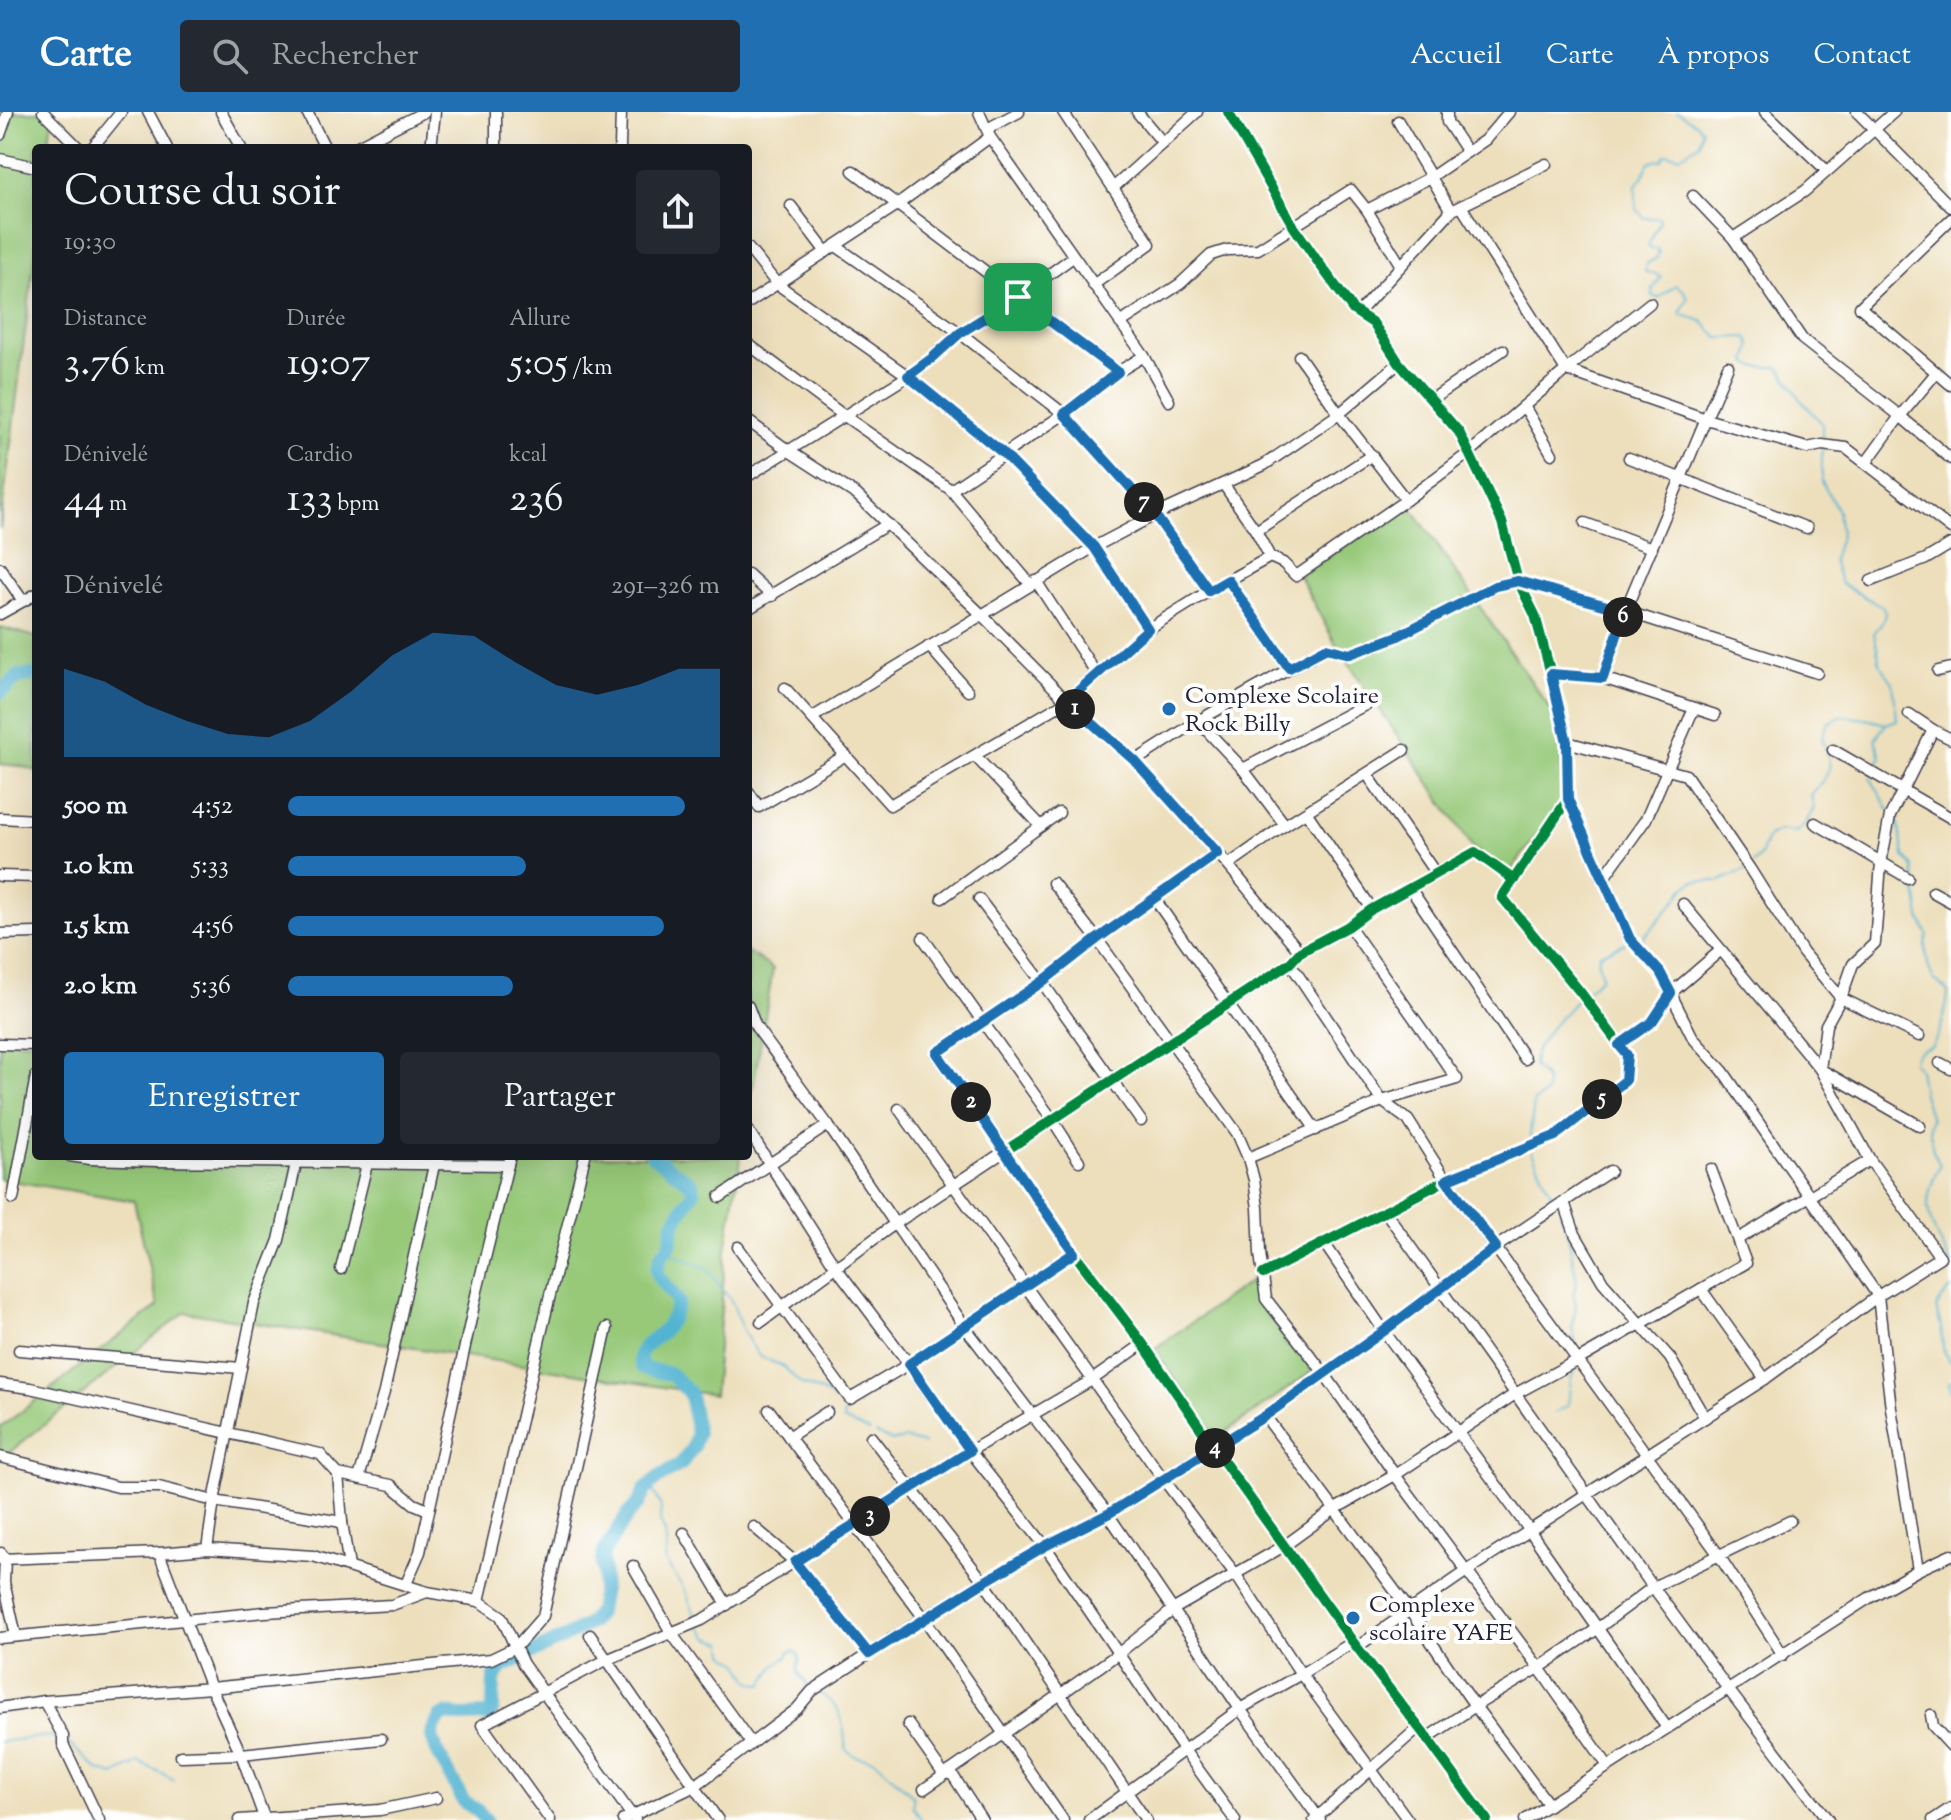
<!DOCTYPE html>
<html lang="fr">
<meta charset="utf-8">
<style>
:root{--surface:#171b24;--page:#242831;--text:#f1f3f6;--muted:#9ea1a6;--accent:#1f6fb2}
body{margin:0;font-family:"Sorts Mill Goudy",serif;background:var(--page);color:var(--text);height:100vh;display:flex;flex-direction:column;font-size:30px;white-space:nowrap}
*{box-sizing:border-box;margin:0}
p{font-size:26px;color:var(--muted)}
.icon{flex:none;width:44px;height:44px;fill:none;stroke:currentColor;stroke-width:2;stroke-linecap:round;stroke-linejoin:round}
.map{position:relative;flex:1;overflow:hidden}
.side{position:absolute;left:32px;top:32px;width:720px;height:1016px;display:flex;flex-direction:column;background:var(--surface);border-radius:8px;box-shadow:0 8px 32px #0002}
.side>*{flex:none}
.pin{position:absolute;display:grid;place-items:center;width:68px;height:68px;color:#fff;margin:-34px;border-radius:16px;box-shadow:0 4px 12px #0006}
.km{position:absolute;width:40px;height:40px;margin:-20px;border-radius:50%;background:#222;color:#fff;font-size:22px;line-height:40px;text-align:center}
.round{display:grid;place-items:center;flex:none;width:84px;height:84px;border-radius:8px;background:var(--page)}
.overview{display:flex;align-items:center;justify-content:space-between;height:136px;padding:0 32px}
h1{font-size:44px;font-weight:600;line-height:60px}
.metrics{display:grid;grid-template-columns:repeat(3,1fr);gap:12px;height:136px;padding:8px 32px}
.metrics div{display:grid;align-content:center}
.metrics b{font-size:40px;font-weight:600}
.metrics small{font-size:22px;font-weight:400}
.metrics p{font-size:22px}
.chart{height:224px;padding:16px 32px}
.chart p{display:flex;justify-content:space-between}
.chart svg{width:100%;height:144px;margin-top:8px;fill:var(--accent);opacity:.7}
.primary-button{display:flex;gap:16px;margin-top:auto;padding:16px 32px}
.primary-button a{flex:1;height:92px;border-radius:8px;background:var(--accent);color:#fff;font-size:32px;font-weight:600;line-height:92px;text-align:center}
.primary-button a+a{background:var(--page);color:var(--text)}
ul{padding:0 32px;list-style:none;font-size:26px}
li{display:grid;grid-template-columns:128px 96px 1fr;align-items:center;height:60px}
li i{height:20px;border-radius:10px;background:var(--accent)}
header{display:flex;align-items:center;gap:48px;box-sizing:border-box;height:112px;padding:0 40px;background:var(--accent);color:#fff}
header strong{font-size:38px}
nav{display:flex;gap:44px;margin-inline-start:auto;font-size:28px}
.search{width:560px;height:72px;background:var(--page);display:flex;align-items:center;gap:20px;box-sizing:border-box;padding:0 28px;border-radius:8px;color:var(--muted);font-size:30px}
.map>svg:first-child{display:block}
</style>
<header>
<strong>Carte</strong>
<div class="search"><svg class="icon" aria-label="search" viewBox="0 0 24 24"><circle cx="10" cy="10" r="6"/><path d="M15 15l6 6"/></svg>Rechercher</div>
<nav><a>Accueil</a><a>Carte</a><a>À propos</a><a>Contact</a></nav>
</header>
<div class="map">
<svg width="1951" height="1708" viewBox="0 0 1951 1708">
<rect width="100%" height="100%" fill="#fff"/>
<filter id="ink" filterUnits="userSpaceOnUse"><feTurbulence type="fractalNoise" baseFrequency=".0125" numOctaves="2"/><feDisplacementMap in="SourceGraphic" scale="16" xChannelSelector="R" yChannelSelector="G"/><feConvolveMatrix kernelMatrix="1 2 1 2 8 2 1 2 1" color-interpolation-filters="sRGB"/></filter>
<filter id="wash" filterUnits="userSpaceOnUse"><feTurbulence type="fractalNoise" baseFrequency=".006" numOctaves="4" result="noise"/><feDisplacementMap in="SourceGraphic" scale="32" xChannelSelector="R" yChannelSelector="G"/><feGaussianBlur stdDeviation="1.8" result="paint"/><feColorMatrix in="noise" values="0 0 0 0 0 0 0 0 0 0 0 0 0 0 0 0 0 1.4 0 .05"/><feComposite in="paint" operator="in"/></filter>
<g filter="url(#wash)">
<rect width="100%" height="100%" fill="#eddfbc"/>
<g fill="#97c979" stroke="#5c765a" stroke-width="2">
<path d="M0 0H53L48 36H36V134L0 417Z"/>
<path d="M1409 392 1560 611 1563 687 1510 760 1474 737 1335 531 1299 464Z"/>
<path d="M0 515 36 525V659L20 654 0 652Z"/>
<path d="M748 840 773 857 748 1005Z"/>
<path d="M0 928 36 930V1044H741L726 1137 714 1283 185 1200 0 1348V1316L158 1194 134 1089 0 1067Z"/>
<path d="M1251 1169 1313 1259 1217 1326 1154 1237Z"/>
</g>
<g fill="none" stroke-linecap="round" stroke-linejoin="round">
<g stroke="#53b4d2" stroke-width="2">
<path d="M1677 0 1697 12 1702 18 1699 32 1680 44 1666 42 1662 48 1654 49 1648 52 1643 65 1636 73V96L1644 106H1659L1660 109 1648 133 1651 137H1657L1659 140 1657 146 1646 152 1645 160 1656 162 1661 166 1653 176V184L1659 186 1676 173 1683 178 1688 185 1680 202 1702 209 1718 226 1747 225 1751 234 1747 250 1756 255H1778L1783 260 1801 288 1822 311V331"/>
<path d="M1822 337V370L1838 399 1841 422 1833 448 1841 472 1883 495 1885 502 1883 509 1874 521 1880 552 1893 571 1897 608 1886 612 1875 627 1881 645 1877 651 1869 655"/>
<path d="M1870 665 1889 698"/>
<path d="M1895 706 1898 711 1904 744 1913 755 1920 806 1928 823C1924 834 1927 857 1934 867 1938 872 1945 873 1948 880 1949 883 1941 918 1938 923 1937 927 1934 930 1932 934 1921 937 1915 939 1913 950L1919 957 1923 982 1931 1007 1929 1014 1933 1039 1940 1053C1916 1100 1932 1109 1951 1152"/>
<path d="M1753 751 1760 744 1768 724 1781 718 1796 720 1805 713 1814 696 1811 683C1831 658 1835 658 1822 626L1828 611 1842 604 1866 607 1886 612"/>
<path d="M1636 829 1641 828 1676 788 1685 775 1694 769H1720L1745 758"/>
<path d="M1586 879 1602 865 1598 850 1600 842 1626 831"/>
<path d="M1530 1028C1530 1015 1533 1003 1534 990L1546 981C1548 967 1542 962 1533 954 1532 931 1564 903 1578 886"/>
<path d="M1531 1038 1555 1090"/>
<path d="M1560 1100 1566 1113 1577 1170 1573 1182 1576 1193 1572 1213 1576 1237"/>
<path d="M666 1139 707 1156 732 1190 744 1221 759 1244 784 1255 800 1271 826 1282 840 1292 845 1298 843 1308 870 1320"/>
<path d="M1951 1177 1942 1186 1936 1196 1941 1215 1943 1237 1951 1251"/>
<path d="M1951 1269 1949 1272 1951 1280"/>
<path d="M1555 1301 1568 1293 1571 1267 1576 1254"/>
<path d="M876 1322 892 1329 905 1327 924 1332"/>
<path d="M650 1373 661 1394 660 1409 665 1421 667 1436 665 1449 686 1480 696 1506"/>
<path d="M699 1515 709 1526 724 1531C724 1548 729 1543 739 1551 749 1560 744 1572 763 1572L775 1553 787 1545 788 1541 795 1539 800 1545C795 1561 799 1563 809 1574"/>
<path d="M818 1580C844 1596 843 1610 846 1638L857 1645 875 1648 913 1684V1695L922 1708"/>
<path d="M0 1630 47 1624 58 1625"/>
<path d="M67 1630 98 1658 114 1663 139 1650 175 1668"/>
</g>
<g stroke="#53b4d2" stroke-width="14">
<path d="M0 581 19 564 36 563"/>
<path d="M486 1708 477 1698 464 1690 437 1639 432 1625 433 1618 440 1605 447 1602 461 1604 489 1603 493 1596 494 1567 502 1555 565 1525 590 1511 595 1505 599 1499 603 1477 604 1462 602 1448 604 1440 628 1402 639 1391 645 1378 656 1367 681 1352 693 1335 697 1321 690 1282 671 1262 649 1258 642 1255C634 1233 651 1232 663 1219 670 1211 676 1199 678 1189L659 1165 657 1158 661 1144 670 1133 674 1111 694 1079 692 1072 653 1044"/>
</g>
</g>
</g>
<g filter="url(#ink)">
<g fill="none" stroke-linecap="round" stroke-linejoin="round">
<g stroke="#403e4e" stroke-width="13">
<g id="minor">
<path d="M43 0 79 36"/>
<path d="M148 0 167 36"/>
<path d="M221 0 241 36"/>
<path d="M307 0 325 36"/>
<path d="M979 0 990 25 1144 244 1169 289"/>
<path d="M1063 0 1150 132 1093 173"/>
<path d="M1137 0 1163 31"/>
<path d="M1228 0 1294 115 1316 147 1353 198 1373 211 1399 251 1459 320 1502 410 1518 469 1535 503 1551 562 1567 630 1568 687 1502 785 1581 881 1627 943 1625 969 1555 1024 1446 1068 1263 1162"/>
<path d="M1447 0V10L1467 40"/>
<path d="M1765 0 1827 59"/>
<path d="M1857 0 1951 95"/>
<path d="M1398 9 1451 99"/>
<path d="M987 17 1019 0"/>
<path d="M0 23 8 0"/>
<path d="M92 36 121 0"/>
<path d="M354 36 424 0"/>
<path d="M431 36 435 0"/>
<path d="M496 36V0"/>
<path d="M620 36 621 0"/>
<path d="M0 47 36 55"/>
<path d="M853 59 1118 260"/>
<path d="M1113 76 1197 0"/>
<path d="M1693 84 1733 126 1802 227 1900 304 1951 347"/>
<path d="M791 94 826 140"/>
<path d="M1461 94 1566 258 1706 307 1807 336 1822 333 1846 336 1951 417"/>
<path d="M1367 98 1431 65 1485 28 1509 0"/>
<path d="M1951 107 1860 195 1951 273"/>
<path d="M1733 126 1805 79 1894 0"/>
<path d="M836 134 960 221 1064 302 1155 403 1209 479"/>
<path d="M748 136 777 172 908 264 1003 341 1094 435 1148 517"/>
<path d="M748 191 897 93 990 25"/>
<path d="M1358 201 1451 99 1546 52"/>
<path d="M1120 211 1180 172 1211 143 1227 138 1258 137 1351 78 1367 98 1401 154"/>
<path d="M748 232 843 303 951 378 1031 473"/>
<path d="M1299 244 1339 302 1406 388"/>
<path d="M1431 288 1503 238"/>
<path d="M1524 294 1552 342"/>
<path d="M748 309 789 339 857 383 981 502 1067 589 1135 649 1218 741 1300 840"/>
<path d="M1629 346 1807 416"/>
<path d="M1866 351 1900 304 1936 261"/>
<path d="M748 364 908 264 931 247 960 221 1018 185 1073 145"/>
<path d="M1224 373 1256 419 1270 445 1283 451 1296 464 1406 388 1469 341 1566 258 1650 191"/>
<path d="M951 378 1064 302 1118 260 1144 244"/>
<path d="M1585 411 1652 436"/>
<path d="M1256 419 1372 343"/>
<path d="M0 456 23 489"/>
<path d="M748 462 772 484"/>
<path d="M1228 468 1289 556"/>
<path d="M1036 469 1097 563"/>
<path d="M1871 469 1926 447 1951 432"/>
<path d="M748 497 888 412"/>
<path d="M0 502 36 482"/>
<path d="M929 534 968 579"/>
<path d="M1938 559 1951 556"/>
<path d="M1551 562 1603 566 1715 603"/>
<path d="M1603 566 1625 499 1728 254"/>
<path d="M785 576 890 693 1067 589 1148 517 1209 479 1270 445"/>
<path d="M1909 602 1933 618 1951 627"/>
<path d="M813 605 1094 435 1155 403 1264 353 1339 302 1399 251"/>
<path d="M1198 609 1243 657 1285 713"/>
<path d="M1567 630 1686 663 1750 757 1803 841 1841 886 1919 924"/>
<path d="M1833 638 1951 706"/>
<path d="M975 644 1041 714"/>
<path d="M1135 649 1198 609 1326 536 1350 542 1396 525 1495 474 1518 469 1625 499 1817 561"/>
<path d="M1243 657 1367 592"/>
<path d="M1367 662 1436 762"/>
<path d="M748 679 759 695 846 643"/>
<path d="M1568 687 1630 827 1660 860 1693 926 1723 959 1878 1184 1891 1296 1918 1458"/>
<path d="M1307 701 1372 797"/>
<path d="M0 706 36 708"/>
<path d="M1815 711 1908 766"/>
<path d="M1228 753 1285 713 1404 638"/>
<path d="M0 764 36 765"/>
<path d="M1603 767 1646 707 1694 596"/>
<path d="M1053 771 1097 827 1237 1021 1248 1046 1254 1068 1258 1096 1260 1141 1266 1187 1324 1261 1395 1363 1539 1556 1608 1654"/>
<path d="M1410 776 1525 947"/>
<path d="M1933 780 1951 790"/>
<path d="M942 786 1059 701"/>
<path d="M1154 786 1316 1018"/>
<path d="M979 787 1042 870 1141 1009"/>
<path d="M0 822 36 821"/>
<path d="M923 826 1052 1007 1079 1049"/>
<path d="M1290 851 1382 989 1408 1008 1446 1068 1647 1343 1718 1442 1783 1543"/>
<path d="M748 894 756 915 828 1013 965 1215 1108 1402 1240 1597 1320 1708"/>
<path d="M0 932 36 933"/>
<path d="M1619 933 1652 910 1671 881 1721 838"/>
<path d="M1940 951 1951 957"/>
<path d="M899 997 1164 1368 1236 1463 1301 1562 1408 1708"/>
<path d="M1920 1014 1820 957 1826 913 1841 886 1853 852 1875 831 1881 751 1890 704 1933 618"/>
<path d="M748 1018 835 1154 909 1252 970 1339 1045 1434 1184 1638 1235 1708"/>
<path d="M70 1044 90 1047 157 1049 508 1053"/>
<path d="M1248 1046 1382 989 1457 967 1349 814"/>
<path d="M720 1085 828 1013"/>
<path d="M13 1087 36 964"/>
<path d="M1564 1090 1575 1122 1603 1170 1670 1246 1705 1306"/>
<path d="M1385 1099 1653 1475 1728 1577 1828 1708"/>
<path d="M1738 1127 1870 1048"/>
<path d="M1324 1131 1384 1219 1530 1419 1667 1616"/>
<path d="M738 1135 850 1287 909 1252 1074 1141"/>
<path d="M341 1157 369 1044"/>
<path d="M1701 1177 1765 1267"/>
<path d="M761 1210 896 1111 1005 1039 937 941 1042 870 1097 827 1218 741"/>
<path d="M19 1238 241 1256"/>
<path d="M0 1272 30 1276 320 1342 338 1362 391 1373 414 1392 428 1398"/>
<path d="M769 1298 924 1506 1063 1708"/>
<path d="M1265 1304 1410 1499 1475 1594 1549 1693"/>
<path d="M789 1325 827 1300"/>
<path d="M871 1325 984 1470 1146 1708"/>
<path d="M0 1345 118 1375H159L214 1389 342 1410"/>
<path d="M338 1362 342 1410 349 1455"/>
<path d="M359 1366 384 1280 436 1044"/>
<path d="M754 1415 795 1450 869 1542"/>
<path d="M684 1421 727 1493"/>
<path d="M207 1437 214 1389 254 1191 279 1128 297 1047"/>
<path d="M1 1441 5 1446 4 1470 16 1524"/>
<path d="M159 1441 211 1576 241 1642 265 1708"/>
<path d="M0 1447 159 1441 207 1437 313 1444 427 1480 479 1489 501 1504 523 1552 635 1708"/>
<path d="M633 1454 672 1522 751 1631"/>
<path d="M406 1472 420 1440 477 1179 510 1044"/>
<path d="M479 1489 550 1183 585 1044"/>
<path d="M590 1523 718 1708"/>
<path d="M0 1526 265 1500 392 1493 427 1480"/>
<path d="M1357 1535 1467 1459 1765 1267 1878 1184 1940 1145 1870 1048 1820 957 1683 792"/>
<path d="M44 1589 63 1624V1632L99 1708"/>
<path d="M0 1596 44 1589 211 1576 491 1547 516 1535 543 1504 607 1216"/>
<path d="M1931 1603 1933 1614 1951 1634"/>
<path d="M908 1612 944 1663"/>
<path d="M1427 1626 1475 1594 1539 1556 1597 1517 1653 1475 1790 1409"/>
<path d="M181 1644 241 1642 381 1627"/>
<path d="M950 1659 982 1708"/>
<path d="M924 1677 1061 1582 1119 1541 1174 1497 1284 1434 1335 1397 1395 1363 1515 1282 1578 1248 1746 1151 1711 1057"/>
<path d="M239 1708 380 1698 436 1686"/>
<path d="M550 1708 482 1613 606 1548 702 1508 970 1339 1092 1268 1143 1232"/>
<path d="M623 1708 695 1674 797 1597 812 1579 924 1506 1045 1434 1108 1402 1265 1304 1384 1219 1496 1135 1610 1059"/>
<path d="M1089 1708 1240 1597 1301 1562 1353 1530"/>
<path d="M1314 1708 1418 1616"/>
<path d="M1487 1708 1427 1626 1353 1530 1214 1336 1143 1232 1074 1141 1005 1039 1228 892 1290 851 1300 840 1349 814 1372 797 1475 740 1514 768"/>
<path d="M1525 1708 1869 1486 1918 1458 1951 1443"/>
<path d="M1933 1708 1951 1696"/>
</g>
</g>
<use href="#minor" stroke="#fff" stroke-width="10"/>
<g stroke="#fff" stroke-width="15">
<g id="cycleway">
<path d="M1228 0 1294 115 1316 147 1353 198 1373 211 1399 251 1459 320 1502 410 1518 469 1535 503 1551 562 1567 630 1568 687 1502 785 1581 881 1627 943 1625 969 1555 1024 1446 1068 1263 1162"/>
<path d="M1487 1708 1427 1626 1353 1530 1214 1336 1143 1232 1074 1141 1005 1039 1228 892 1290 851 1300 840 1349 814 1372 797 1475 740 1514 768"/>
</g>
</g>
<use href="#cycleway" stroke="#00873e" stroke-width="10"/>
</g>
</g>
<g fill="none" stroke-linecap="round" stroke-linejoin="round" filter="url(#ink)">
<g stroke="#fff" stroke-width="16">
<path id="route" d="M1018 185 1118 260 1064 302 1155 403 1209 479 1228 468 1289 556 1326 536 1350 542 1396 525 1495 474 1518 469 1625 499 1603 566 1551 562 1567 630 1568 687 1630 827 1660 860 1671 881 1652 910 1619 933 1627 943 1625 969 1555 1024 1446 1068 1496 1135 1384 1219 1265 1304 1108 1402 1045 1434 984 1470 869 1542 795 1450 970 1339 909 1252 1074 1141 937 941 1042 870 1097 827 1218 741 1135 649 1067 589 1148 517 1094 435 1003 341 908 264 931 247 960 221Z"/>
</g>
<use href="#route" stroke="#1f6fb2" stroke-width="10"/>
</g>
<g fill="#1f6fb2" stroke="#fff" stroke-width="3">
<circle cx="1169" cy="597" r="8"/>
<circle cx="1353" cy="1506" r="8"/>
</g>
<g text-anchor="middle" stroke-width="8" stroke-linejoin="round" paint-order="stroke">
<g font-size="24" fill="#22223b" stroke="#fff" text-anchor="start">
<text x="1185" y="591">Complexe Scolaire<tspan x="1185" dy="28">Rock Billy</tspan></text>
<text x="1369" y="1500">Complexe<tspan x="1369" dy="28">scolaire YAFE</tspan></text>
</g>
</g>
</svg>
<div class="pin" style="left:1018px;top:185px;background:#1e9e55"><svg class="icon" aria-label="arrive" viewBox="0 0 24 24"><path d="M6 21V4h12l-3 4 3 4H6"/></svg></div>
<b class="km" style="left:1075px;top:597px">1</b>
<b class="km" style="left:971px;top:990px">2</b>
<b class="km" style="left:870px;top:1404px">3</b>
<b class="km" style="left:1215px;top:1336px">4</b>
<b class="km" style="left:1602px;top:987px">5</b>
<b class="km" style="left:1623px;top:505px">6</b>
<b class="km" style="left:1144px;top:390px">7</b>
<section class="side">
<div class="overview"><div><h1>Course du soir</h1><p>19:30</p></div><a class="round"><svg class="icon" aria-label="share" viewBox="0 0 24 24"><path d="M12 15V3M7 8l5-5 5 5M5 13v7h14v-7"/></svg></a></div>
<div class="metrics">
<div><p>Distance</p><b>3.76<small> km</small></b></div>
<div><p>Durée</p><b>19:07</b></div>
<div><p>Allure</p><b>5:05<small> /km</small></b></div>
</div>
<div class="metrics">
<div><p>Dénivelé</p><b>44<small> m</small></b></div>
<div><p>Cardio</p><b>133<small> bpm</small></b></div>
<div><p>kcal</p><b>236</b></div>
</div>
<div class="chart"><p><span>Dénivelé</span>291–326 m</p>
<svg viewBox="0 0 160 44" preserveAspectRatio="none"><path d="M0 44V17L10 21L20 28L30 33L40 37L50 38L60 33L70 24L80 13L90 6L100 7L110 15L120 22L130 25L140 22L150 17L160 17V44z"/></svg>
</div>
<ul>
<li><b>500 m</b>4:52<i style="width:92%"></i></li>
<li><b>1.0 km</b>5:33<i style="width:55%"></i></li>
<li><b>1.5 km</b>4:56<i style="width:87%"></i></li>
<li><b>2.0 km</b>5:36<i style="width:52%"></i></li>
</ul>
<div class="primary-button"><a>Enregistrer</a><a>Partager</a></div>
</section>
</div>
